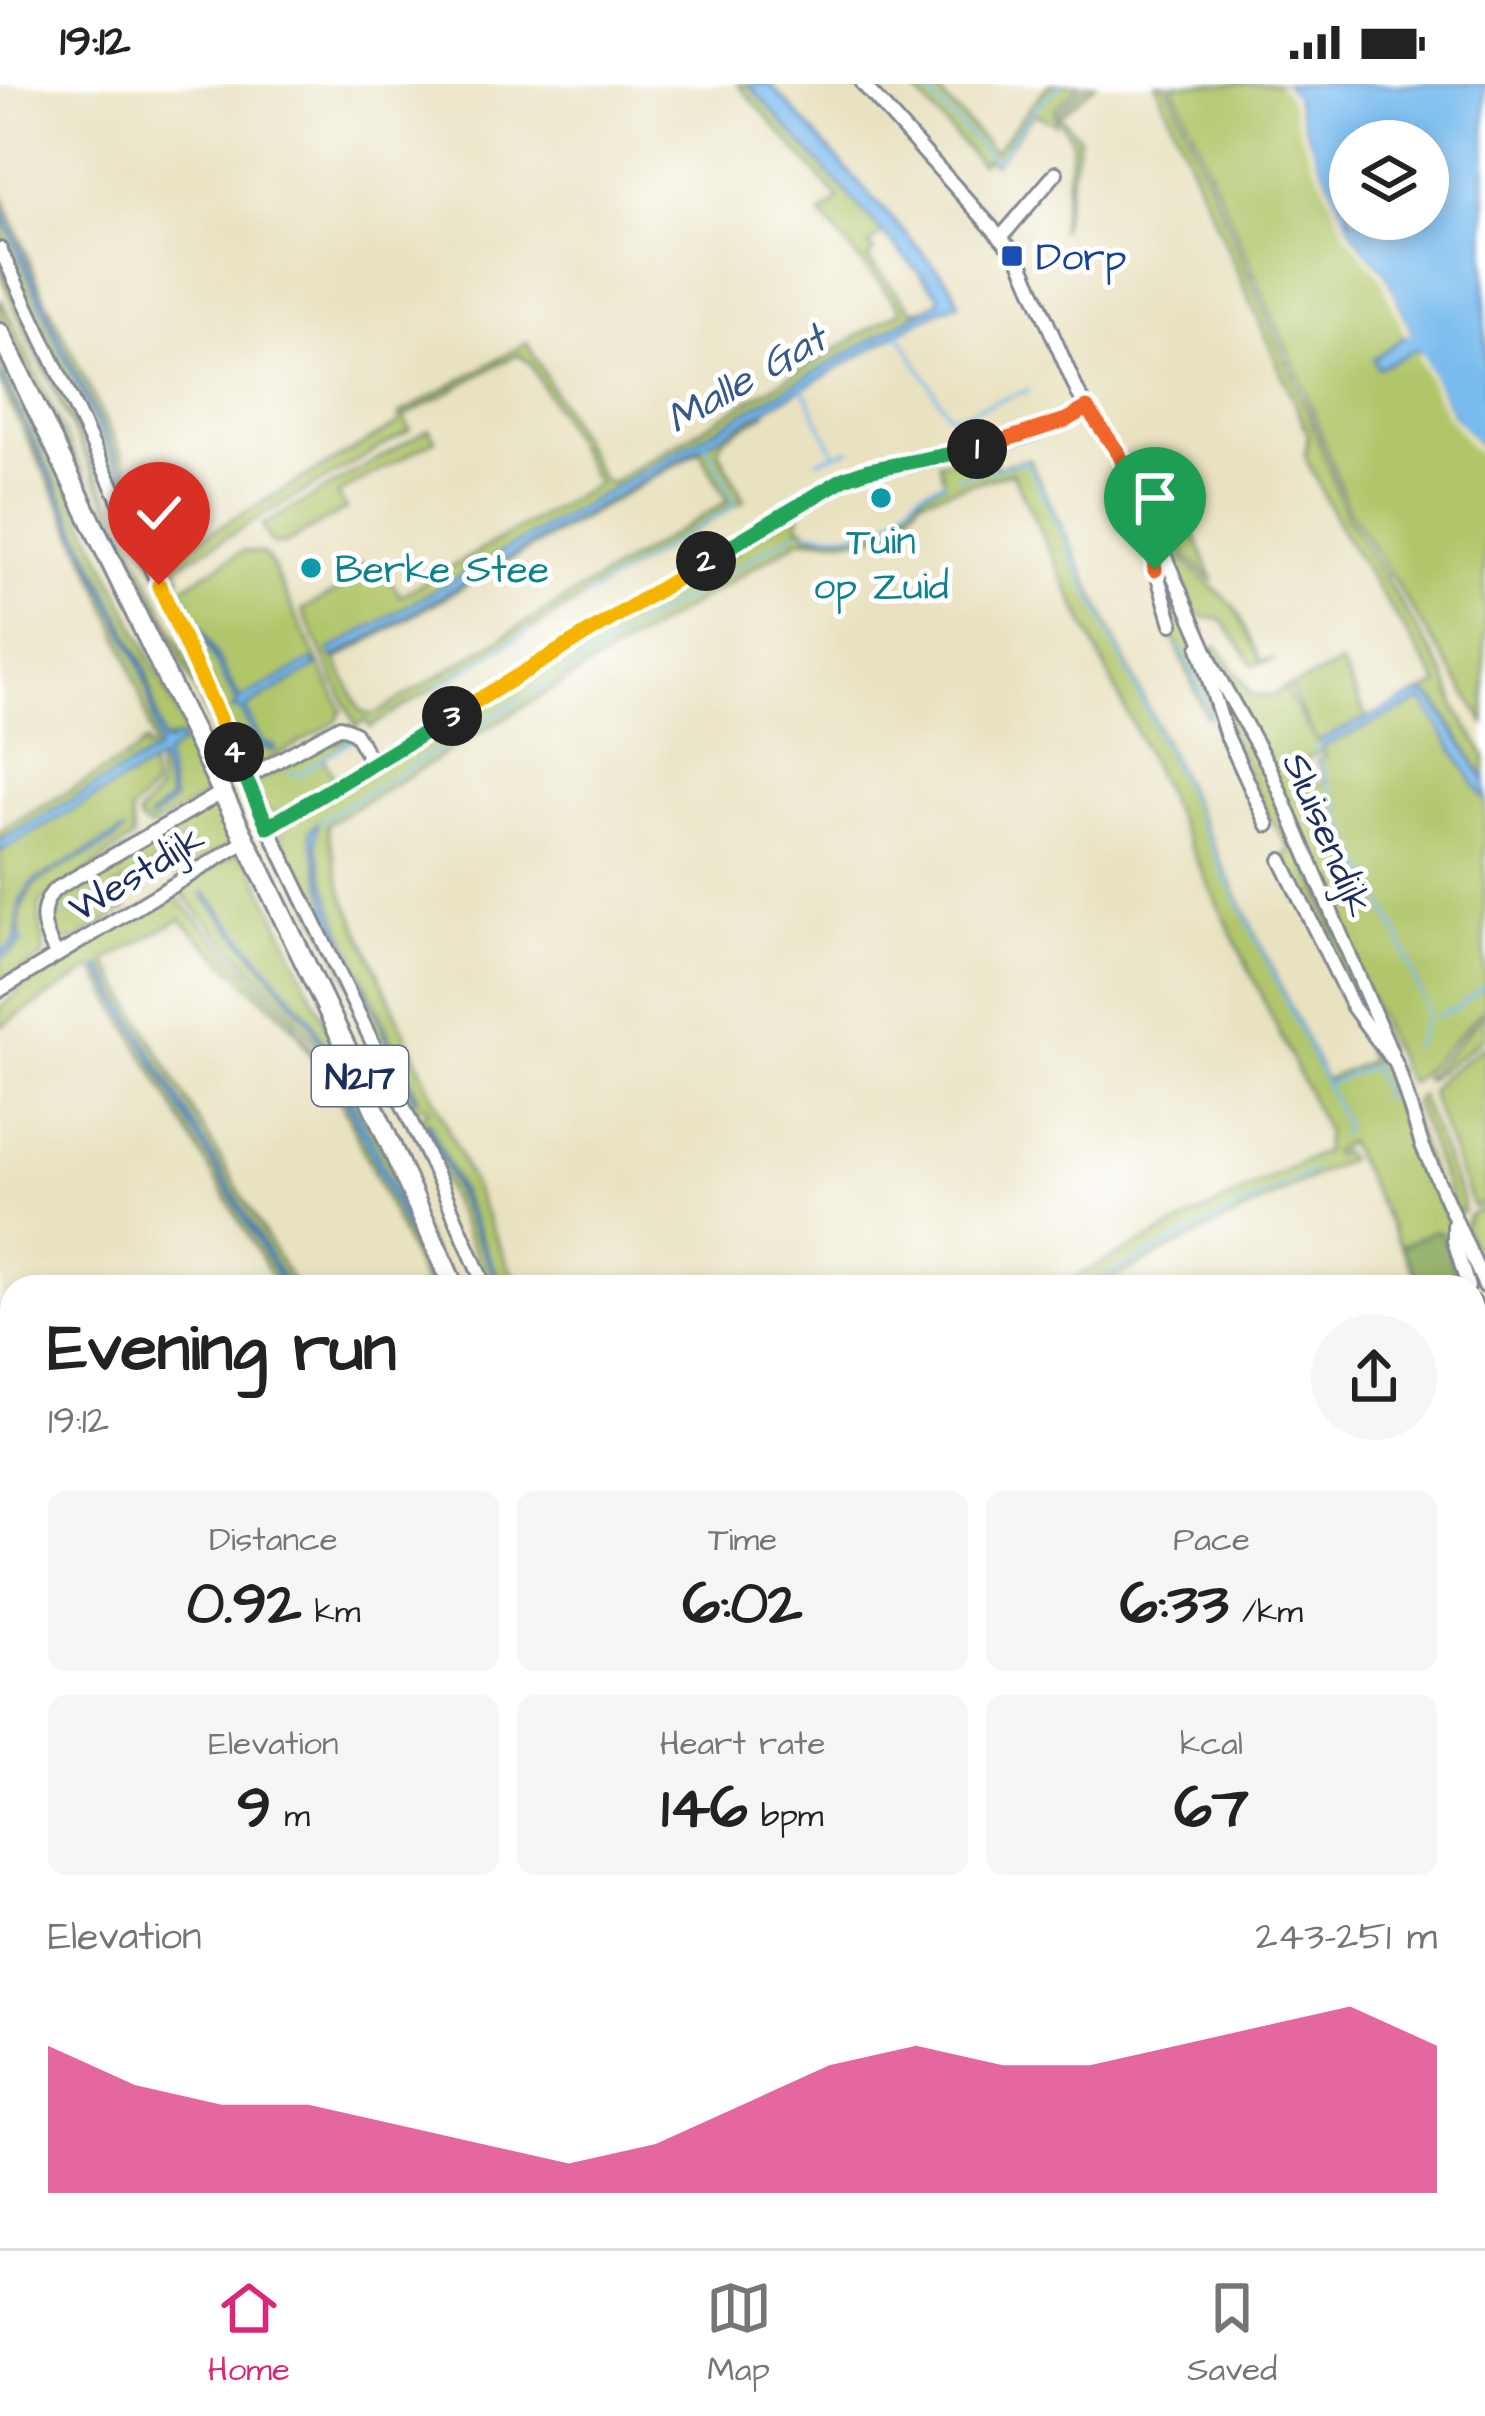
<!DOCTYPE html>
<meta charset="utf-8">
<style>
:root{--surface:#fff;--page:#f6f6f6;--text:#222;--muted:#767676;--line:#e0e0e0;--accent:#db2777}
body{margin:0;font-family:"Architects Daughter",sans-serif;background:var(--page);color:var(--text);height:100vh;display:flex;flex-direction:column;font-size:45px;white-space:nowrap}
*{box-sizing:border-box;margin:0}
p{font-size:39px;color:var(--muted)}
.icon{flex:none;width:66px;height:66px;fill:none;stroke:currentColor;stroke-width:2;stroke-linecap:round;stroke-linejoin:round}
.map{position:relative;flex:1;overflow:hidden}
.sheet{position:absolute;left:0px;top:1191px;width:1485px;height:975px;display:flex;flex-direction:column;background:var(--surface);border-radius:36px 36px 0 0;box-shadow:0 6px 18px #0003}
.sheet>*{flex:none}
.controls{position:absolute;left:1329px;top:36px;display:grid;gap:24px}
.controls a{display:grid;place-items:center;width:120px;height:120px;border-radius:50%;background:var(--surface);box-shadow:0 6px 18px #0003;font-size:60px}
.pin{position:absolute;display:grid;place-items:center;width:102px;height:102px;color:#fff;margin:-123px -51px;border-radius:50% 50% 50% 0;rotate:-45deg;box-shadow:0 0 12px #0007}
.pin .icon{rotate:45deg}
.km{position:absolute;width:60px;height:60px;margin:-30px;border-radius:50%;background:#222;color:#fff;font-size:33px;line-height:60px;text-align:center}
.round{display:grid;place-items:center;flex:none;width:126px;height:126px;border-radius:63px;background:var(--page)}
.summary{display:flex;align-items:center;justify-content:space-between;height:204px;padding:0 48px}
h1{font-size:66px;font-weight:700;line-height:90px}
.figures{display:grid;grid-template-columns:repeat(3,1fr);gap:18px;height:204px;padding:12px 48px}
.figures div{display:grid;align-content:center;border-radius:18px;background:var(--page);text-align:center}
.figures b{font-size:60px;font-weight:700}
.figures small{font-size:33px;font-weight:400}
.figures p{font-size:33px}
.chart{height:336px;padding:24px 48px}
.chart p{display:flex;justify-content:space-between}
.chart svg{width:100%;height:216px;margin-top:12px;fill:var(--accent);opacity:.7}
.status{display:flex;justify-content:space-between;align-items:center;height:84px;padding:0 60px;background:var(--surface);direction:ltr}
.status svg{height:33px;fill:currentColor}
.tab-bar{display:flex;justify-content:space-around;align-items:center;height:168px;border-top:3px solid var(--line);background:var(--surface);font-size:33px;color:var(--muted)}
.tab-bar a{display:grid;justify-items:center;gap:6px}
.tab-bar .on{color:var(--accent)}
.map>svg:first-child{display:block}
</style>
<div class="status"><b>19:12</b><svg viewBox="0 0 49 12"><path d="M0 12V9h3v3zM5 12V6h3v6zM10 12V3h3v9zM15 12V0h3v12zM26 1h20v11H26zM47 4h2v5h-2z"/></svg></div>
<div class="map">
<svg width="1485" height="2164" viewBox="0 0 1485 2164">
<rect width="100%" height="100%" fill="#fff"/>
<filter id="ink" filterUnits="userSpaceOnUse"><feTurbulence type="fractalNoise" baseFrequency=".00833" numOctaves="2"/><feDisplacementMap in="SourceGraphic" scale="24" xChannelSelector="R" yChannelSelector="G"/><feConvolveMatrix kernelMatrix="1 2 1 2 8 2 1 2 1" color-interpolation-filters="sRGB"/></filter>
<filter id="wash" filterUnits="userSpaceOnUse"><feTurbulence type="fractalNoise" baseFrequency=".004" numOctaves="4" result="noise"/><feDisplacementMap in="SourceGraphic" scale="48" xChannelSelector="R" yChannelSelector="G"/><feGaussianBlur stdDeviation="2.7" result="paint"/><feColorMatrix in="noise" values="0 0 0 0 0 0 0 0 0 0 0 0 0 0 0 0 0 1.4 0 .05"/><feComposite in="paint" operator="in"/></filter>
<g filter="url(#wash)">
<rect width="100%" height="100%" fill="#e9e2c1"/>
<g fill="#b1c66a" stroke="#667a64" stroke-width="3" fill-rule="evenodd">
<path d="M738 0 749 1 883 149 869 162 874 167 868 175 913 227 929 224 330 568 334 574 766 324 765 330 724 354 718 365 744 416 370 643 365 636 356 642 302 526 341 505 335 493 361 479 369 494 384 485 400 512 597 400 530 279 518 270 404 333 410 346 176 483 181 494 171 499 162 496 3 163 0 106 45 214 171 471 398 340 400 330 527 259 602 395 610 399 902 226 821 131 839 115ZM700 367 728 417 374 631 361 628 336 576Z"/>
<path d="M919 0H931L994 68 1049 0H1081L1054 26 1056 40 1034 29 994 80 986 75 980 80 917 9 921 5Z"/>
<path d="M1087 0H1096L1060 32 1079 53 1060 147 1072 57 1056 30Z"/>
<path d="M1156 0H1167L1307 325 1346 431 1446 593 1456 624 1485 671V695L1437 617 1429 611 1419 610 1439 600 1344 451 1305 373 1308 350Z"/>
<path d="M1172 0H1338L1350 57V135L1485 249V639L1349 427 1308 315Z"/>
<path d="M0 175C73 349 163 517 240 691L236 693 22 239 0 189Z"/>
<path d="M0 214 155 539 219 689 0 234Z"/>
<path d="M0 260 214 707 151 744 141 739 138 732 159 707 157 678 161 676 170 715 148 735 173 718 165 672 182 658 179 653 163 657 145 583 0 285Z"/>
<path d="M0 291 137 574 147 603 159 662 154 669 0 757V747L134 669 146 658 148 665 154 662C124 534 58 419 0 300Z"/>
<path d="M429 345 435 356 338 410 346 425 285 460H272L262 442Z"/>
<path d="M990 366 996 383 1029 375 1325 996 1370 977 1351 934 1355 933 1371 961 1394 986 1449 1138 1465 1203H1461L1441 1148 1433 1147 1401 1163 1348 1058 1332 1067 1334 1071 1341 1067 1349 1075 1095 1203H1055L1324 1067 1326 1047 1012 388 921 414 902 436 882 450 863 454 801 455 327 741 342 807 518 1203H503L429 1038 425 1040 499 1203H490L416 1036 428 1027 425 1022 411 1026 283 763 281 749 285 739 430 650 433 653 469 632 467 628 799 427V443L805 444 806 450C831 451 869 454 892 438 917 419 906 411 945 399L939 378ZM320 736 313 746 332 821 416 1016 327 822 310 747Z"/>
<path d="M1193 447 1214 497 1187 474 1175 458Z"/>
<path d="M1152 454 1193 550 1214 628 1206 632 1171 548 1177 545 1165 518Z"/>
<path d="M1172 466 1235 523 1261 576H1275L1253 580 1222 536 1197 532 1167 469Z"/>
<path d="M243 467 262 469 269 476 342 626 336 638 250 687 171 515 178 506ZM185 512 240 616 314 576 316 583 245 624 259 655 275 667 266 665 240 626 234 624 238 622Z"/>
<path d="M1217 562 1253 612H1271L1287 603 1286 608 1317 658 1290 604 1341 580 1367 634 1319 657 1414 617H1424L1485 717V924L1414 997 1410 999 1402 986 1211 566ZM1323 667 1325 672 1317 676 1326 697 1305 705 1297 687 1308 681 1305 675Z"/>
<path d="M1204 583 1265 684 1386 966 1367 942 1282 772 1291 766 1262 722Z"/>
<path d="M349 650 353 655 323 674 335 695 278 730 266 726 252 699 331 651 336 659Z"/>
<path d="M150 678 154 704 131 728 133 754 40 820C36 840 49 856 42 874L0 899V875L17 864 21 826 33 801 125 747 34 797 20 818 15 858 0 869V768Z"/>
<path d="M219 716 232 746 228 762 177 792 179 783 171 770 115 804 127 825 74 857 56 856C44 838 49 823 59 806Z"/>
<path d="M237 769 251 779 448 1203H436L369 1051 311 935 206 809 203 811 311 940 432 1203H426L313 957 290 926 183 811 184 801Z"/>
<path d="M168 810 177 814 290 933 313 968 337 1017 296 946 180 835 106 877 295 1203H288L102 883 99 885 284 1203H278L93 884 0 943V924L48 881Z"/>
<path d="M1485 929V953L1426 997 1424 995Z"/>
<path d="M1485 961V1118L1473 1123 1430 1008 1441 994Z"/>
<path d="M1420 1011 1462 1115 1463 1128 1456 1129 1414 1018Z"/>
<path d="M1485 1123V1184L1463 1143 1469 1131Z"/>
<path d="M0 1306 12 1334V1438L0 1434Z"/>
<path d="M1473 1871 1485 1876V2164H1447L1457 2154H1473V2138L1482 2128 1473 2119Z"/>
<path d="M0 1902 12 1921V2001L0 2011V1921L5 1925Z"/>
<path d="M1176 2154H1304L1308 2164H1179Z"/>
<path d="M1307 2154H1410L1420 2164H1311Z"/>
</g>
<path fill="#8cab5e" stroke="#546d5e" stroke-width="3" d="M1433 1147 1441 1148 1461 1203H1422L1401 1163Z"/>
<g fill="#78bbee" stroke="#4a75a6" stroke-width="3" fill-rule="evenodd">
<path d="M748 0H770L951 200 959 219 937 227 333 574 329 567 939 217V211Z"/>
<path d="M1284 0H1485V369L1456 337 1417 265 1378 284 1373 275 1410 249 1409 244 1386 192 1349 144 1307 52 1296 17ZM1350 57H1428V135H1350Z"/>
<path d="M0 118 68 274 170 483 167 484 63 272 0 127Z"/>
<path d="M0 285 145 584 163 657 167 659 179 653 182 659 165 672 173 718 149 738 170 715 160 676 0 768V757L154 669 159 662 147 603 137 574Z"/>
<path d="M185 512 240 616 313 576 317 582 245 624 261 657 274 662V667L259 662 240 626 233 625 238 621 182 513Z"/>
<path d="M1419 610 1429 611 1485 695V717L1423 616 1322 663 1319 657Z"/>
<path d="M320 735C297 776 394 965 418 1014L415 1016 327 822 310 747Z"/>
<path d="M125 746C93 784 0 782 22 859L0 875V869L16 858 20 818 31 800Z"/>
<path d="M205 808 311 935 369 1051 436 1203H432L311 940 203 810Z"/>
<path d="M102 882 288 1203H284L99 884Z"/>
<path d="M428 1038 503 1203H499L425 1039Z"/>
</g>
<g fill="#e9e2c1">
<path d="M1278 0H1284L1294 13 1307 52 1353 151 1386 192 1409 244 1411 249 1405 253 1381 195 1346 150 1302 54 1290 16Z"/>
<path d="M1420 267 1453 332 1485 369V375L1468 361 1444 327 1417 273Z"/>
</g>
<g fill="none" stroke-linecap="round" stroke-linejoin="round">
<g stroke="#78bbee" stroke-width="3">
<path d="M927 8 995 78 1032 28 1061 0"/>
<path d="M897 246 948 330H960L1029 306"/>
<path d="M802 302 835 370"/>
<path d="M817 377 850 365"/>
<path d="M958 393 1027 377 1326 1000"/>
<path d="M805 447C830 449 870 454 892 436 918 415 907 410 945 397"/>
<path d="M586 512 736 420 706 359"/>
<path d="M635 544 797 447"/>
<path d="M1180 563 1213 638"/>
<path d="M561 592 629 548"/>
<path d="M437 603 530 546"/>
<path d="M529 611 552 597"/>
<path d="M1316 669 1314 665 1323 660"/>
<path d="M1319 675 1354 762 1399 852 1428 929 1414 963"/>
<path d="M288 689 299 690 350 657"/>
<path d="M318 738 521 615"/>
<path d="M178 763 182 754"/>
<path d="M64 832 107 807"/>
<path d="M1435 933 1456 924 1485 901"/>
<path d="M1372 984 1385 1016"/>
<path d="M1341 1051 1345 1041 1326 1000 1373 981"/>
<path d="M1084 1203 1315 1086"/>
<path d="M1473 1269 1483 1264"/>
<path d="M1473 1473 1485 1467"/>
<path d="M1182 2154 1185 2164"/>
<path d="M1078 2164V2154"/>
</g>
</g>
</g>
<g filter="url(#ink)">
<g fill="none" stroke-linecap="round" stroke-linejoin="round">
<g stroke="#828890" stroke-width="18">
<g id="street">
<path d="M863 0 1019 174 1078 309 1128 388 1214 585 1270 684 1398 985 1422 1061 1485 1202"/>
<path d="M1002 152 1056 89"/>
<path d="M0 165 168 520 258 722 439 1096 485 1203"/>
<path d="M1150 448 1154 480 1172 540"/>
<path d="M1199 564 1226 650 1268 741"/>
<path d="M252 691 340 642 355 649 373 680"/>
<path d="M268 743 837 398C864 385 890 384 918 379 962 371 1053 350 1087 324"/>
<path d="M1281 776 1353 923 1390 973"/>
<path d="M56 870C44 848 36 828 54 806L214 713"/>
<path d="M0 906 246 757"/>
<path d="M1454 1140V1157L1468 1203"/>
<path d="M1473 1218 1485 1239"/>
<path d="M970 2154 974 2164"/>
</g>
</g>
<g stroke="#828890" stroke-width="24">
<g id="primary">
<path d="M0 249 357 986 454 1203"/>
<path d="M921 2154 925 2164"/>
</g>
</g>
<use href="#street" stroke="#fff" stroke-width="12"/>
<use href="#primary" stroke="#fff" stroke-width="18"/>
</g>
</g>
<g fill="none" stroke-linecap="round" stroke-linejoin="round" filter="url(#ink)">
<g stroke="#fff" stroke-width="24">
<path id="split-1" d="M977 365 1066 336 1087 324 1119 370 1151 441 1155 486"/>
</g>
<g stroke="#fff" stroke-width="24">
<path id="split-2" d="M706 477 845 394 868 386 977 365"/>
</g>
<g stroke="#fff" stroke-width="24">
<path id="split-3" d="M452 632 706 477"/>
</g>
<g stroke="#fff" stroke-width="24">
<path id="split-4" d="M234 668 268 743 452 632"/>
</g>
<g stroke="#fff" stroke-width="24">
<path id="split-5" d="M159 501 234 668"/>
</g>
<use href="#split-1" stroke="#f0652b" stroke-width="15"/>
<use href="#split-2" stroke="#22a559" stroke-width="15"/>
<use href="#split-3" stroke="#f5b400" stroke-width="15"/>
<use href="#split-4" stroke="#22a559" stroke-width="15"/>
<use href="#split-5" stroke="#f5b400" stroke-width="15"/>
</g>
<rect fill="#1a4fb4" stroke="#fff" stroke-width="4.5" x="1000" y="160" width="24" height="24" rx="6"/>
<g fill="#0f9aa8" stroke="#fff" stroke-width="4.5">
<circle cx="881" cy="414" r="12"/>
<circle cx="311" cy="484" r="12"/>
</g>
<g text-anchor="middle" stroke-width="10" stroke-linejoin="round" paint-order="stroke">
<rect fill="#fff" stroke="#5f6d8e" stroke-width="3" x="312" y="962" width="96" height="60" rx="9"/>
<g font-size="36" font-weight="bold" fill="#1b2f5e">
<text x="360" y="1005">N217</text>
</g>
<g font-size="39" fill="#164399" stroke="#fff" text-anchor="start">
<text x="1036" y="186">Dorp</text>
</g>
<g font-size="39" fill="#0d838f" stroke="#fff">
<text x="881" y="470">Tuin<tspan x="881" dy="45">op Zuid</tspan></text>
<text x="335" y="498" text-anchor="start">Berke Stee</text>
</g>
<g font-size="39" fill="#1b2f5e" stroke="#fff">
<text transform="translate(1329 750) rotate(67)" y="14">Sluisendijk</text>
<text transform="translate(136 788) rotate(-31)" y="14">Westdijk</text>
</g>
<g font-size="42" font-style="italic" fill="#375989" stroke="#fff">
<text transform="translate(745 293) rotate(-30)" y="15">Malle Gat</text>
</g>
</g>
</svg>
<div class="controls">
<a><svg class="icon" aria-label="layers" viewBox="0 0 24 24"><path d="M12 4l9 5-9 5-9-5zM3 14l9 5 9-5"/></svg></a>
</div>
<div class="pin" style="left:1155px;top:486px;background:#1e9e55"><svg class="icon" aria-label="arrive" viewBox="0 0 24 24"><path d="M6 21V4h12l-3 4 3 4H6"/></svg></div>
<div class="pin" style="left:159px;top:501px;background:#d93025"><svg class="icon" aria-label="check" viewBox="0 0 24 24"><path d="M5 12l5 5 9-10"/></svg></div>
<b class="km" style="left:977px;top:365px">1</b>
<b class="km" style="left:706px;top:477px">2</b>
<b class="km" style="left:452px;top:632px">3</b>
<b class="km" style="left:234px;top:668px">4</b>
<section class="sheet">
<div class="summary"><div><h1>Evening run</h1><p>19:12</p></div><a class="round"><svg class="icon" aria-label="share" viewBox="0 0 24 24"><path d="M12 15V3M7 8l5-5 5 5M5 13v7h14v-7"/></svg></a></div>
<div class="figures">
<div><p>Distance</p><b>0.92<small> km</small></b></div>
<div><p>Time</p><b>6:02</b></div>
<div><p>Pace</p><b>6:33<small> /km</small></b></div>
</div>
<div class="figures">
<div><p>Elevation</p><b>9<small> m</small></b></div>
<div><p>Heart rate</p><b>146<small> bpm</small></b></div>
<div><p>kcal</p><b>67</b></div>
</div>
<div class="chart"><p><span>Elevation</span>243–251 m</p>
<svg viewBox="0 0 160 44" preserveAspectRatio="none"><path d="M0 44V14L10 22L20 26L30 26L40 30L50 34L60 38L70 34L80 26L90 18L100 14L110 18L120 18L130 14L140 10L150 6L160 14V44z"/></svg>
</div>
</section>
</div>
<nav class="tab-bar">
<a class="on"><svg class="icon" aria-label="home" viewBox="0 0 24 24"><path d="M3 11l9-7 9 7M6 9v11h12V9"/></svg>Home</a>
<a><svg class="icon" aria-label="map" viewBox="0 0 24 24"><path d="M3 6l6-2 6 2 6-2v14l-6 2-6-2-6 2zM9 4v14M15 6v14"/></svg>Map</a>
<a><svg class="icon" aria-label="saved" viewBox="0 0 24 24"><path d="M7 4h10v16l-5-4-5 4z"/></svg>Saved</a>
</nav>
